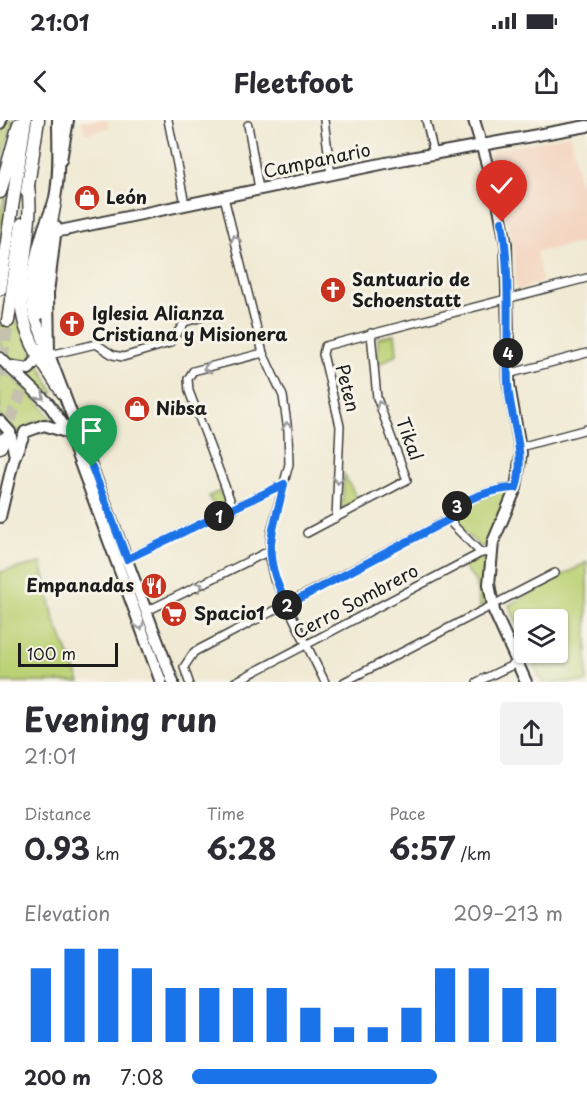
<!DOCTYPE html>
<meta charset="utf-8">
<style>
:root{--surface:#fff;--page:#f2f2f3;--text:#2b2b33;--muted:#7c7c81;--accent:#1a73e8}
body{margin:0;font-family:"Playpen Sans",sans-serif;background:var(--page);color:var(--text);height:100vh;display:flex;flex-direction:column;font-size:22px;white-space:nowrap}
*{box-sizing:border-box;margin:0}
p{font-size:20px;color:var(--muted)}
.icon{flex:none;width:33px;height:33px;fill:none;stroke:currentColor;stroke-width:2;stroke-linecap:round;stroke-linejoin:round}
.map{position:relative;height:562px;overflow:hidden}
.details{display:flex;flex-direction:column;background:var(--surface);flex:1}
.details>*{flex:none}
.buttons{position:absolute;left:514px;top:489px;display:grid;gap:12px}
.buttons a{display:grid;place-items:center;width:54px;height:54px;border-radius:6px;background:var(--surface);box-shadow:0 2px 4px #0004;font-size:30px}
.scale{position:absolute;left:18px;bottom:15px;width:100px;box-sizing:border-box;padding-left:6px;border:3px solid #1c1c1c;border-top:0;font-size:16px;line-height:21px;white-space:nowrap;color:#1c1c1c;-webkit-text-stroke:4px #f7f3e8;paint-order:stroke}
.pin{position:absolute;display:grid;place-items:center;width:51px;height:51px;color:#fff;margin:-62px -26px;border-radius:50% 50% 50% 0;rotate:-45deg;box-shadow:0 0 6px #0007}
.pin .icon{rotate:45deg}
.km{position:absolute;width:30px;height:30px;margin:-15px;border-radius:50%;background:#222;color:#fff;font-size:16px;line-height:30px;text-align:center}
.round{display:grid;place-items:center;flex:none;width:63px;height:63px;border-radius:6px;background:var(--page)}
.headline{display:flex;align-items:center;justify-content:space-between;height:102px;padding:0 24px}
h1{font-size:33px;font-weight:700;line-height:45px}
.metrics{display:grid;grid-template-columns:repeat(3,1fr);gap:9px;height:102px;padding:6px 24px}
.metrics div{display:grid;align-content:center}
.metrics b{font-size:30px;font-weight:700}
.metrics small{font-size:16px;font-weight:400}
.metrics p{font-size:16px}
.chart{height:168px;padding:12px 24px}
.chart p{display:flex;justify-content:space-between}
.chart svg{width:100%;height:108px;margin-top:6px;stroke:var(--accent);stroke-width:6}
ul{padding:0 24px;list-style:none;font-size:20px}
li{display:grid;grid-template-columns:96px 72px 1fr;align-items:center;height:45px}
li i{height:15px;border-radius:8px;background:var(--accent)}
.status{display:flex;justify-content:space-between;align-items:center;height:42px;padding:0 30px;background:var(--surface);direction:ltr}
.status svg{height:16px;fill:currentColor}
header{display:flex;justify-content:space-between;align-items:center;height:78px;padding:0 24px;background:var(--surface);font-size:27px;font-weight:700}
.map>svg:first-child{display:block}
</style>
<div class="status"><b>21:01</b><svg viewBox="0 0 49 12"><path d="M0 12V9h3v3zM5 12V6h3v6zM10 12V3h3v9zM15 12V0h3v12zM26 1h20v11H26zM47 4h2v5h-2z"/></svg></div>
<header><svg class="icon" aria-label="back" viewBox="0 0 24 24"><path d="M15 5l-7 7 7 7"/></svg>Fleetfoot<svg class="icon" aria-label="share" viewBox="0 0 24 24"><path d="M12 15V3M7 8l5-5 5 5M5 13v7h14v-7"/></svg></header>
<div class="map">
<svg width="587" height="562" viewBox="0 0 587 562">
<rect width="100%" height="100%" fill="#f7f3e8"/>
<filter id="ink" filterUnits="userSpaceOnUse"><feTurbulence type="fractalNoise" baseFrequency=".0167" numOctaves="2"/><feDisplacementMap in="SourceGraphic" scale="12" xChannelSelector="R" yChannelSelector="G"/><feConvolveMatrix kernelMatrix="1 2 1 2 8 2 1 2 1" color-interpolation-filters="sRGB"/></filter>
<filter id="wash" filterUnits="userSpaceOnUse"><feTurbulence type="fractalNoise" baseFrequency=".008" numOctaves="4" result="noise"/><feDisplacementMap in="SourceGraphic" scale="24" xChannelSelector="R" yChannelSelector="G"/><feGaussianBlur stdDeviation="1.35" result="paint"/><feColorMatrix in="noise" values="0 0 0 0 0 0 0 0 0 0 0 0 0 0 0 0 0 1.4 0 .05"/><feComposite in="paint" operator="in"/></filter>
<g filter="url(#wash)">
<rect width="100%" height="100%" fill="#f0ead4"/>
<g fill="#f3d4bf">
<path d="M82 0H107L109 8 85 14Z"/>
<path d="M571 14 579 63 587 62V122L536 132 542 162 516 171 515 136 502 76 489 37 494 31Z"/>
</g>
<g fill="#bcd276" stroke="#6c7749" stroke-width="1.5">
<path d="M7 0H13L0 48V21Z"/>
<path d="M8 64 0 137V93Z"/>
<path d="M0 200 18 203 54 273 48 275 6 235 0 224Z"/>
<path d="M395 214 397 234 378 245V218Z"/>
<path d="M0 247 42 286 53 302 36 301 16 313 12 304 0 296Z"/>
<path d="M344 354 359 382 342 390Z"/>
<path d="M504 369 508 372 487 425 481 427 455 404 453 396 457 389Z"/>
<path d="M220 371 229 388 217 393 209 376Z"/>
<path d="M480 437 485 440 486 483 480 487 475 461 463 446Z"/>
<path d="M587 442V562H542L529 533 558 532V500H525V523L509 485Z"/>
<path d="M41 443 54 499 80 562H0V452Z"/>
</g>
</g>
<g filter="url(#ink)">
<g fill="none" stroke-linecap="round" stroke-linejoin="round">
<g stroke="#c6c1af" stroke-width="12" stroke-dasharray="12 6" stroke-linecap="butt">
<path d="M0 257 8 201"/>
<path d="M4 317 34 238"/>
</g>
<g stroke="#3c3b38" stroke-width="10">
<g id="street">
<path d="M168 0 185 84"/>
<path d="M324 0 331 55"/>
<path d="M426 0 434 34"/>
<path d="M248 5 259 69"/>
<path d="M224 77 263 233 283 276 288 311 289 344 271 412 269 439 274 459 325 562"/>
<path d="M50 235 96 224 113 235 123 237 170 223 185 202 213 194"/>
<path d="M508 254 587 233"/>
<path d="M520 327 587 309"/>
<path d="M234 390 189 271 188 259 193 251 263 233"/>
<path d="M336 398 340 306 323 234 325 226 587 158"/>
<path d="M307 413 407 360 377 278 371 213"/>
<path d="M481 433 453 405 451 394C464 377 495 368 516 368"/>
<path d="M124 440 284 364"/>
<path d="M147 491 269 431"/>
<path d="M189 562 184 547 194 532 450 399"/>
<path d="M235 562 481 433 491 432"/>
<path d="M344 562 555 453"/>
<path d="M477 562 517 543"/>
</g>
</g>
<g stroke="#3c3b38" stroke-width="14">
<g id="secondary">
<path d="M474 0 498 82 506 124 509 266 521 333 516 368 493 422 489 464 494 491 526 562"/>
<path d="M61 40 68 0"/>
<path d="M55 112 405 39 587 6"/>
<path d="M49 232 48 173 56 107"/>
</g>
</g>
<g stroke="#3c3b38" stroke-width="14">
<g id="primary">
<path d="M58 0C58 26 60 52 55 78 53 88 47 98 44 108 35 136 28 166 34 195L173 562"/>
<path d="M0 3 1 0"/>
<path d="M0 238 48 283 69 313 161 562"/>
<path d="M8 246 29 249 36 241 39 229"/>
<path d="M0 301 10 312 14 332"/>
<path d="M0 397 14 338 25 312 44 305 69 313"/>
</g>
</g>
<g stroke="#3c3b38" stroke-width="15">
<g id="highway">
<path d="M28 66C35 111 14 156 24 200 30 227 48 250 63 273"/>
<path d="M0 72 19 4"/>
<path d="M27 72 38 0"/>
<path d="M0 169 25 0"/>
<path d="M40 193 43 147 55 81"/>
<path d="M8 201 22 104"/>
<path d="M0 327 4 319"/>
</g>
</g>
<use href="#street" stroke="#fff" stroke-width="7"/>
<use href="#secondary" stroke="#fff" stroke-width="10"/>
<use href="#primary" stroke="#fff" stroke-width="10"/>
<use href="#highway" stroke="#fff" stroke-width="12"/>
</g>
<defs><path id="oneway-chevron" d="M-2-3.5L2.5 0L-2 3.5" fill="none" stroke-width="1.6" stroke-linecap="round" stroke-linejoin="round" transform="scale(1.5)"/></defs>
<g stroke="#999">
<use href="#oneway-chevron" transform="translate(235 119) rotate(-104)"/>
<use href="#oneway-chevron" transform="translate(207 248) rotate(165)"/>
<use href="#oneway-chevron" transform="translate(41 276) rotate(44)"/>
<use href="#oneway-chevron" transform="translate(380 285) rotate(-110)"/>
<use href="#oneway-chevron" transform="translate(287 306) rotate(-97)"/>
<use href="#oneway-chevron" transform="translate(338 360) rotate(93)"/>
<use href="#oneway-chevron" transform="translate(199 466) rotate(-26)"/>
<use href="#oneway-chevron" transform="translate(140 506) rotate(70)"/>
</g>
</g>
<g fill="none" stroke-linecap="round" stroke-linejoin="round" filter="url(#ink)">
<g stroke="#fff" stroke-width="12">
<path id="route" d="M92 347 127 439 284 364C272 419 260 430 287 485L450 399C453 379 499 368 516 368 527 332 510 300 508 264 506 210 511 156 502 102"/>
</g>
<use href="#route" stroke="#1a73e8" stroke-width="8"/>
</g>
<defs>
<g id="shop-disc" transform="scale(1.35)"><circle r="9.5" fill="#c8321e" stroke="#f7f3e8"/><path d="M-5-2.5h2.3a2.7 3.5 0 0 1 5.4 0H5L5.5 6h-11ZM-1.5-2.5h3a1.5 2.3 0 0 0-3 0Z" fill="#fff"/></g>
<g id="church-disc" transform="scale(1.35)"><circle r="9.5" fill="#c8321e" stroke="#f7f3e8"/><path d="M-1.2-6h2.4v3.5h3.3v2.4h-3.3V6h-2.4V-.1h-3.3v-2.4h3.3Z" fill="#fff"/></g>
<g id="restaurant-disc" transform="scale(1.35)"><circle r="9.5" fill="#c8321e" stroke="#f7f3e8"/><path d="M-5-6h1v4h1v-4h1v4h1v-4h1v5L-1.5 .5V6h-2V.5L-5-1ZM5-6V6H3V1.5H1.5Q1.5-4 5-6Z" fill="#fff"/></g>
<g id="supermarket-disc" transform="scale(1.35)"><circle r="9.5" fill="#c8321e" stroke="#f7f3e8"/><path d="M-6-5.5h2.5l.6 2H6L4.5 2H-2.5L-4.4-4H-6ZM-1.5 3.2a1.3 1.3 0 1 0 .1 0ZM3 3.2a1.3 1.3 0 1 0 .1 0Z" fill="#fff"/></g>
</defs>
<g fill-rule="evenodd">
<use href="#shop-disc" x="87" y="78"/>
<use href="#church-disc" x="333" y="170"/>
<use href="#church-disc" x="72" y="204"/>
<use href="#shop-disc" x="137" y="289"/>
<use href="#restaurant-disc" x="154" y="466"/>
<use href="#supermarket-disc" x="174" y="494"/>
</g>
<g text-anchor="middle" stroke-width="6" stroke-linejoin="round" paint-order="stroke">
<g font-size="18" fill="#1c1c1c" stroke="#f7f3e8">
<text transform="translate(317 41) rotate(-12)" y="6">Campanario</text>
<text transform="translate(347 268) rotate(76)" y="6">Peten</text>
<text transform="translate(409 319) rotate(70)" y="6">Tikal</text>
<text transform="translate(356 482) rotate(-28)" y="6">Cerro Sombrero</text>
</g>
<g font-size="18" font-weight="bold" fill="#1c1c1c" stroke="#f7f3e8" text-anchor="start">
<text x="106" y="84">León</text>
<text x="352" y="166">Santuario de<tspan x="352" dy="21">Schoenstatt</tspan></text>
<text x="92" y="200">Iglesia Alianza<tspan x="92" dy="21">Cristiana y Misionera</tspan></text>
<text x="156" y="295">Nibsa</text>
<text x="134" y="472" text-anchor="end">Empanadas</text>
<text x="194" y="500">Spacio1</text>
</g>
</g>
</svg>
<div class="buttons">
<a><svg class="icon" aria-label="layers" viewBox="0 0 24 24"><path d="M12 4l9 5-9 5-9-5zM3 14l9 5 9-5"/></svg></a>
</div>
<div class="scale">100 m</div>
<div class="pin" style="left:92px;top:347px;background:#1e9e55"><svg class="icon" aria-label="arrive" viewBox="0 0 24 24"><path d="M6 21V4h12l-3 4 3 4H6"/></svg></div>
<div class="pin" style="left:502px;top:102px;background:#d93025"><svg class="icon" aria-label="check" viewBox="0 0 24 24"><path d="M5 12l5 5 9-10"/></svg></div>
<b class="km" style="left:219px;top:396px">1</b>
<b class="km" style="left:287px;top:485px">2</b>
<b class="km" style="left:457px;top:386px">3</b>
<b class="km" style="left:508px;top:233px">4</b>
</div>
<section class="details">
<div class="headline"><div><h1>Evening run</h1><p>21:01</p></div><a class="round"><svg class="icon" aria-label="share" viewBox="0 0 24 24"><path d="M12 15V3M7 8l5-5 5 5M5 13v7h14v-7"/></svg></a></div>
<div class="metrics">
<div><p>Distance</p><b>0.93<small> km</small></b></div>
<div><p>Time</p><b>6:28</b></div>
<div><p>Pace</p><b>6:57<small> /km</small></b></div>
</div>
<div class="chart"><p><span>Elevation</span>209–213 m</p>
<svg viewBox="0 0 160 44" preserveAspectRatio="none"><path d="M5 44V14M15 44V6M25 44V6M35 44V14M45 44V22M55 44V22M65 44V22M75 44V22M85 44V30M95 44V38M105 44V38M115 44V30M125 44V14M135 44V14M145 44V22M155 44V22"/></svg>
</div>
<ul>
<li><b>200 m</b>7:08<i style="width:66%"></i></li>
</ul>
</section>
